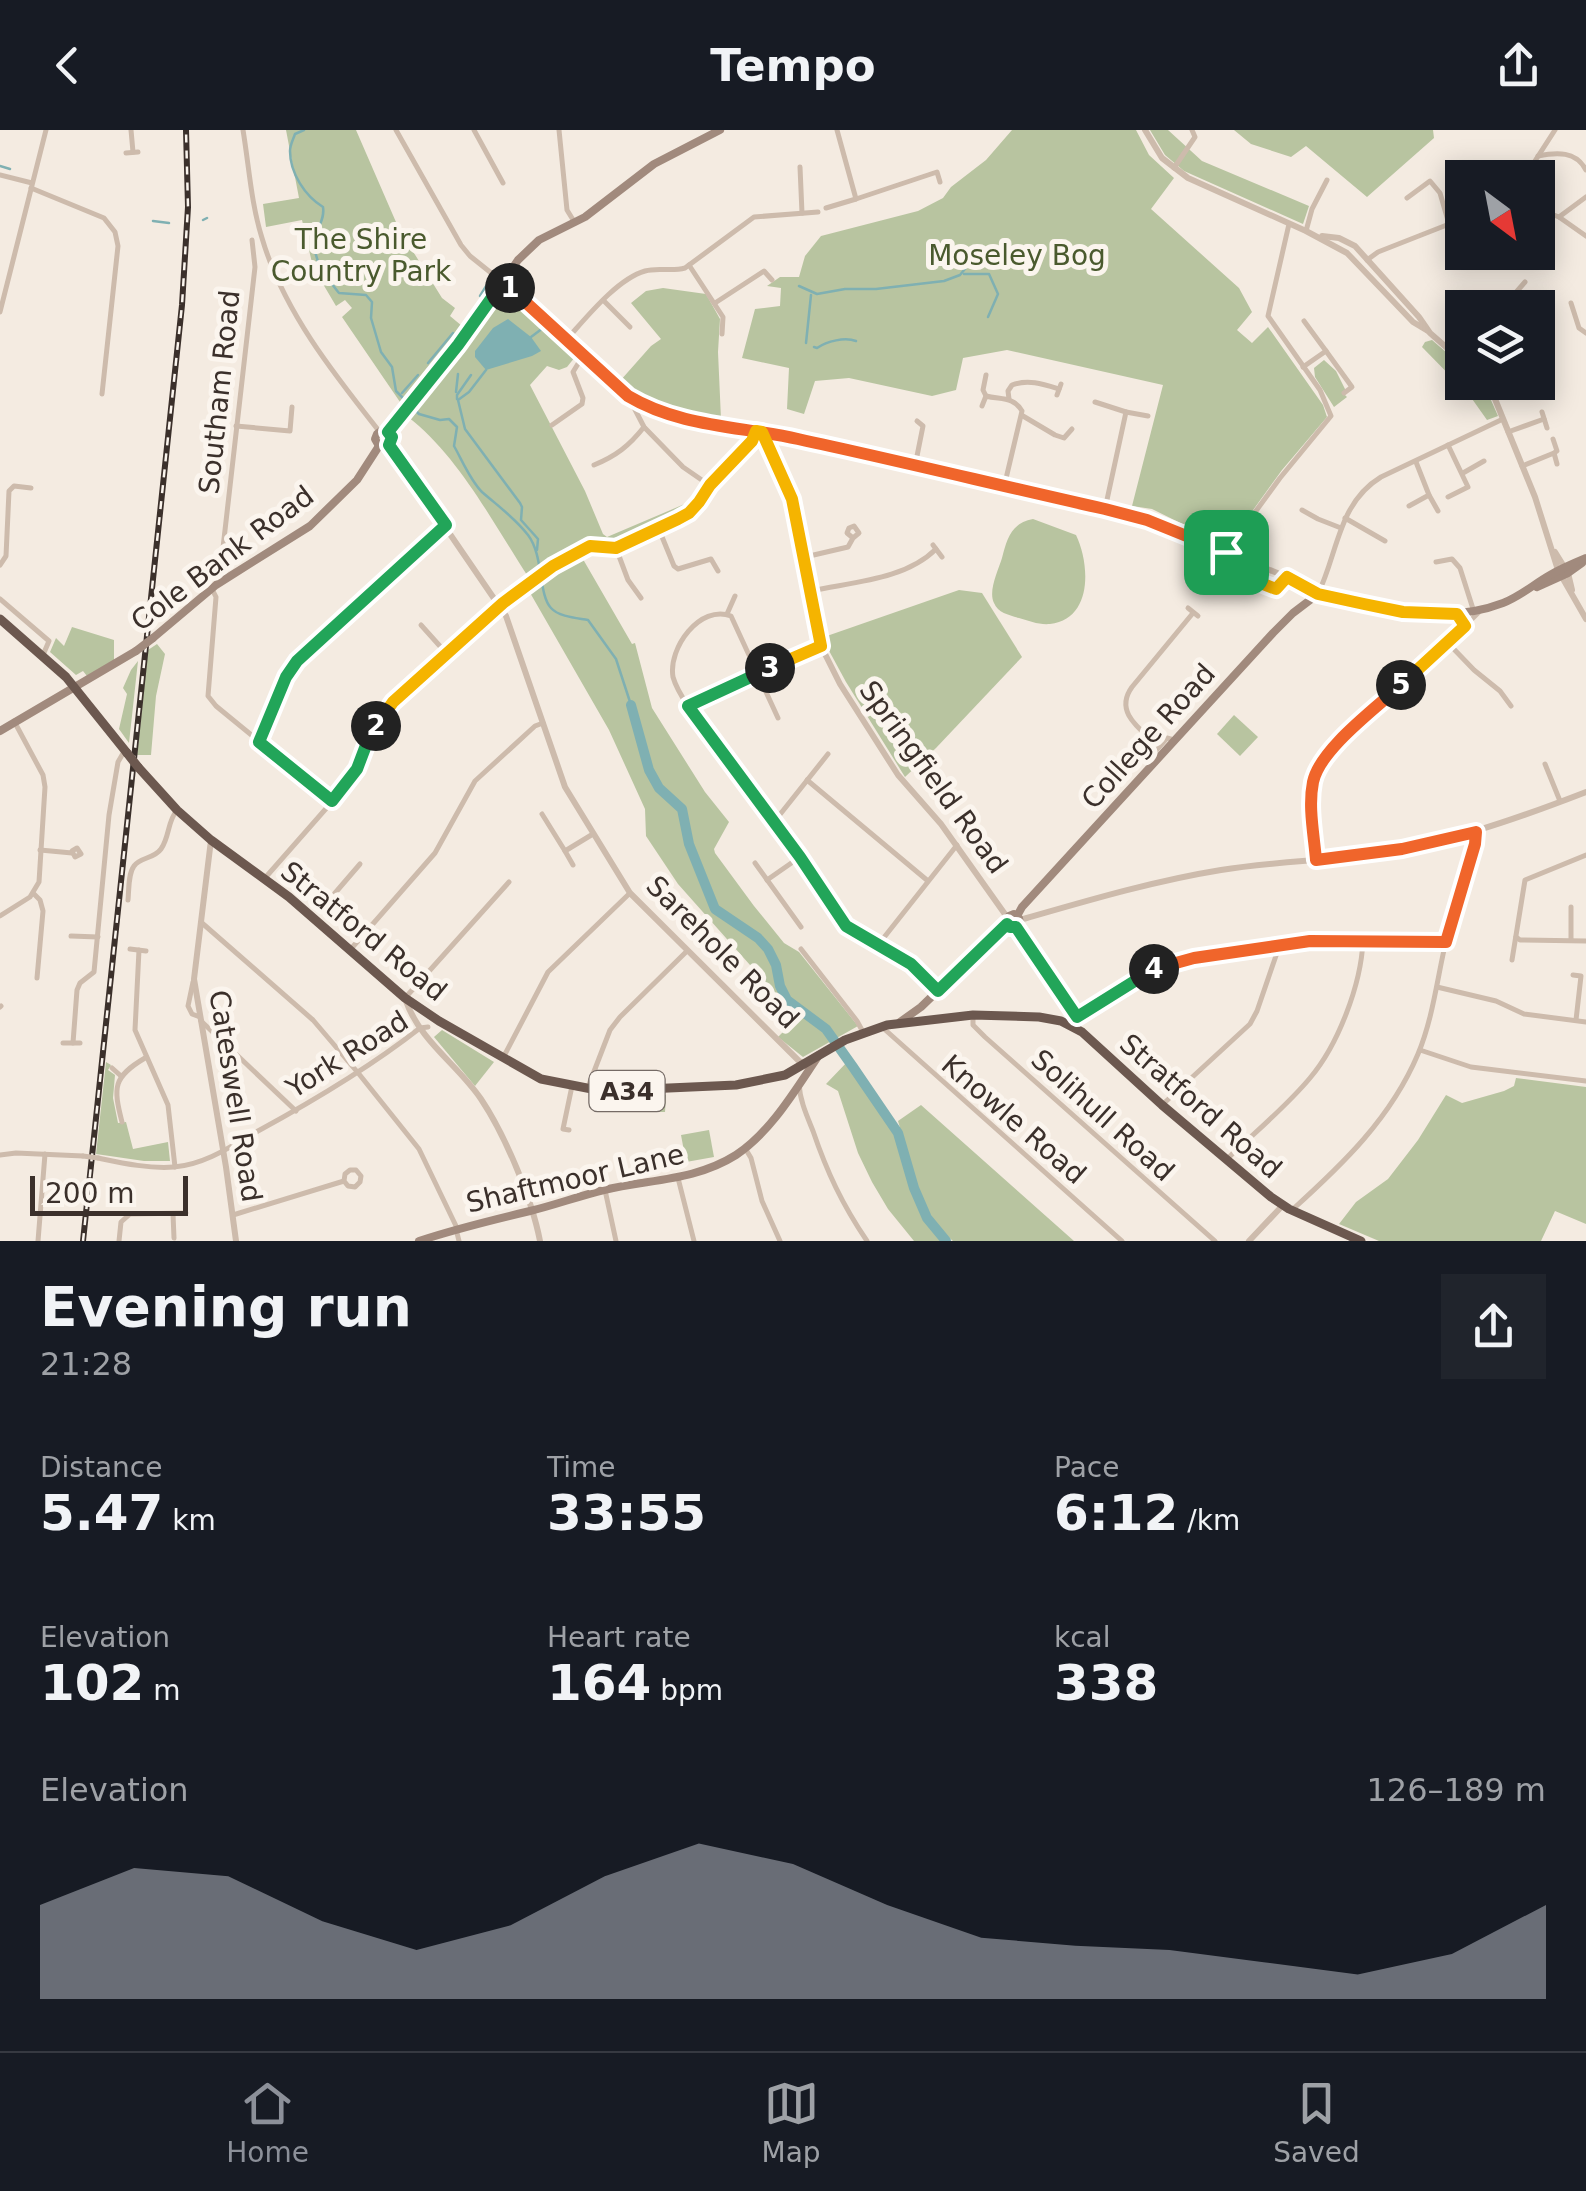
<!DOCTYPE html>
<meta charset="utf-8">
<style>
:root{--surface:#171b24;--page:#20242c;--text:#f1f3f6;--muted:#9ea1a6;--line:#363941;--accent:#8c9099}
body{margin:0;font-family:"DejaVu Sans",sans-serif;background:var(--page);color:var(--text);height:100vh;display:flex;flex-direction:column;font-size:38px;white-space:nowrap}
*{box-sizing:border-box;margin:0}
p{font-size:32px;color:var(--muted)}
.icon{flex:none;width:55px;height:55px;fill:none;stroke:currentColor;stroke-width:2;stroke-linecap:round;stroke-linejoin:round}
.map{position:relative;height:1111px;overflow:hidden}
.drawer{display:flex;flex-direction:column;background:var(--surface);flex:1}
.drawer>*{flex:none}
.needle{width:65px;rotate:148deg}
.tools{position:absolute;left:1445px;top:30px;display:grid;gap:20px}
.tools a{display:grid;place-items:center;width:110px;height:110px;border-radius:0px;background:var(--surface);box-shadow:0 5px 25px #0003;font-size:50px}
.scale{position:absolute;left:30px;bottom:25px;width:158px;box-sizing:border-box;padding-left:10px;border:5px solid #3b302b;border-top:0;font-size:28px;line-height:35px;white-space:nowrap;color:#3b302b;-webkit-text-stroke:8px #fbf5ee;paint-order:stroke}
.pin{position:absolute;display:grid;place-items:center;width:85px;height:85px;color:#fff;margin:-42px;border-radius:20px;box-shadow:0 5px 15px #0006}
.km{position:absolute;width:50px;height:50px;margin:-25px;border-radius:50%;background:#222;color:#fff;font-size:28px;line-height:50px;text-align:center}
.round{display:grid;place-items:center;flex:none;width:105px;height:105px;border-radius:0px;background:var(--page)}
.headline{display:flex;align-items:center;justify-content:space-between;height:170px;padding:0 40px}
h1{font-size:55px;font-weight:700;line-height:75px}
.figures{display:grid;grid-template-columns:repeat(3,1fr);gap:15px;height:170px;padding:10px 40px}
.figures div{display:grid;align-content:center}
.figures b{font-size:50px;font-weight:700}
.figures small{font-size:28px;font-weight:400}
.figures p{font-size:28px}
.chart{height:280px;padding:20px 40px}
.chart p{display:flex;justify-content:space-between}
.chart svg{width:100%;height:180px;margin-top:10px;fill:var(--accent);opacity:.7}
header{display:flex;justify-content:space-between;align-items:center;height:130px;padding:0 40px;background:var(--surface);font-size:45px;font-weight:700}
.dock{display:flex;justify-content:space-around;align-items:center;height:140px;border-top:2px solid var(--line);background:var(--surface);font-size:28px;color:var(--muted)}
.dock a{display:grid;justify-items:center;gap:5px}
.dock .selected{color:var(--accent)}
.map>svg:first-child{display:block}
</style>
<header><svg class="icon" aria-label="back" viewBox="0 0 24 24"><path d="M15 5l-7 7 7 7"/></svg>Tempo<svg class="icon" aria-label="share" viewBox="0 0 24 24"><path d="M12 15V3M7 8l5-5 5 5M5 13v7h14v-7"/></svg></header>
<div class="map">
<svg width="1586" height="1111" viewBox="0 0 1586 1111">
<rect width="100%" height="100%" fill="#f4ebe1"/>
<g fill="#b8c4a0">
<path d="M286 0H356L399 99 442 168 455 178 450 186 462 196 449 216 400 272 342 187 352 178 345 170 336 176 313 137 302 90 266 97 263 74 299 68Z"/>
<path d="M1012 0H1136L1149 25 1174 48 1151 79 1239 158 1252 182 1237 200 1252 213 1268 197 1323 275 1327 287 1282 340 1227 416 1152 379 1132 376 1163 255 1007 220 963 228 956 260 932 266 849 248 815 251 804 284 787 279 789 238 742 228 755 179 780 176 781 158 767 156 780 147H799L805 126 821 106 918 81 943 68 951 57 986 30Z"/>
<path d="M1150 0H1168L1202 31 1309 76 1303 94 1184 41 1165 25Z"/>
<path d="M1234 0H1433L1434 8 1367 67 1306 16 1291 27 1251 14Z"/>
<path d="M663 158 706 164 720 189 718 222 721 289C705 282 688 286 672 280 654 274 636 261 620 251L651 216 661 209 631 173 646 161Z"/>
<path d="M509 167 566 215 575 227 567 237 559 240 547 236 530 255 585 361 603 404 607 407 687 373 692 377 679 386 621 411 591 410 556 427 529 448C494 395 459 326 408 287L465 219 500 169Z"/>
<path d="M1432 210 1462 236V252L1480 253 1487 261 1498 286 1487 290 1470 266 1422 217 1425 212Z"/>
<path d="M1324 230 1336 241 1346 261 1344 264 1347 267 1334 277 1315 247 1314 238Z"/>
<path d="M1033 389 1076 405C1090 434 1093 489 1050 494 1039 495 1029 491 1019 488 1009 485 998 483 994 473 988 461 998 441 1002 428 1007 409 1011 393 1033 389Z"/>
<path d="M580 424 632 514 635 513 652 578 705 662 729 692 714 719 715 723 754 776 784 813 799 822 858 896 803 927 778 907 797 888 678 754 646 706 645 679 609 600 529 461 539 449Z"/>
<path d="M959 460 982 463 1022 527 936 618 905 647 846 552 827 517 824 507Z"/>
<path d="M72 497 114 510V530L87 546 83 541 76 545 50 522 56 508 64 516Z"/>
<path d="M157 514 165 524 156 566 151 625H137L148 520Z"/>
<path d="M138 531 129 613 119 599 127 564 123 558 131 540Z"/>
<path d="M1234 585 1258 607 1240 626 1217 604Z"/>
<path d="M442 900 494 932 475 956 434 907Z"/>
<path d="M849 930 898 1003 914 1058 927 1087 946 1111H914L888 1079 872 1052 858 1023 838 961 826 954Z"/>
<path d="M106 932 111 935 108 940 115 945 113 968 118 993 126 992 133 1019 168 1012 170 1031H144L96 1024Z"/>
<path d="M1516 948 1586 957V1094L1555 1081 1541 1111H1379L1339 1094 1356 1072 1388 1049 1418 1010 1446 965 1462 973 1504 961 1514 956Z"/>
<path d="M666 965 665 982H615V966Z"/>
<path d="M921 975 1074 1111H953C918 1083 911 1033 898 991Z"/>
<path d="M709 1000 714 1027 686 1032 681 1005Z"/>
</g>
<path fill="#7fb0b2" d="M508 189 531 207 541 221 532 226 486 240 475 227V221L493 198Z"/>
<g fill="none" stroke-linecap="round" stroke-linejoin="round">
<g stroke="#7fb0b2" stroke-width="2.5">
<path d="M304 0 295 4C293 10 290 15 290 21 290 43 305 66 323 77 325 90 317 97 315 110 312 130 327 148 339 163L366 165 372 172 371 188 381 222 392 237 396 261 419 284 440 290 449 289 457 297 454 316C462 330 470 350 482 362 498 376 515 388 528 405 544 426 538 464 551 478 559 487 577 488 588 490L616 529 631 575"/>
<path d="M0 36 10 39"/>
<path d="M203 90 207 88"/>
<path d="M153 91 169 93"/>
<path d="M964 144H989L998 164 988 187"/>
<path d="M799 156 817 164 845 159H876L944 151 960 145 978 123 985 118"/>
<path d="M480 166 488 153"/>
<path d="M531 207 543 198"/>
<path d="M806 213 811 165"/>
<path d="M814 217 817 218C827 211 845 207 856 211"/>
<path d="M428 233 453 203"/>
<path d="M486 240 469 262 458 270 465 299 520 373 522 377 521 390 538 409 537 420"/>
<path d="M456 262 458 244"/>
<path d="M402 263 418 245"/>
<path d="M457 269V265L471 245"/>
</g>
<path stroke="#7fb0b2" stroke-width="10" d="M631 575 649 640 659 658 682 679 689 714 715 779 758 808 768 819 776 835 780 856 787 870 826 899 853 937 898 1003 914 1058 927 1088 946 1111"/>
<g stroke="#cdbbac" stroke-width="5">
<path d="M131 0 133 22"/>
<path d="M243 0C249 36 251 73 262 108 283 180 333 243 379 301"/>
<path d="M396 0 461 115 470 126 495 146"/>
<path d="M474 0 503 53"/>
<path d="M559 0 567 80 575 93"/>
<path d="M126 23 138 22"/>
<path d="M1538 26C1557 22 1576 21 1586 40"/>
<path d="M800 37 802 83"/>
<path d="M1174 38 1195 7 1192 0"/>
<path d="M0 45 32 53"/>
<path d="M1524 48 1555 0"/>
<path d="M31 58 104 88 115 102 118 116 102 264"/>
<path d="M1407 68 1430 51 1440 63 1449 94"/>
<path d="M856 69 937 42 940 52"/>
<path d="M826 78 856 69 837 0"/>
<path d="M1538 79 1559 87 1586 106"/>
<path d="M1559 87 1586 67"/>
<path d="M1306 101 1312 79 1327 50"/>
<path d="M1367 130 1378 122 1462 89"/>
<path d="M689 135 723 187 722 204"/>
<path d="M604 171 630 197"/>
<path d="M715 173 764 141 772 150"/>
<path d="M1571 173 1579 198 1586 203"/>
<path d="M1506 178 1505 175 1525 152"/>
<path d="M0 182 46 0"/>
<path d="M567 209C586 188 617 149 645 141 658 137 671 142 685 138L754 87 818 82"/>
<path d="M1326 221 1352 257 1344 263"/>
<path d="M1303 237 1326 221 1304 191"/>
<path d="M1057 265 1061 254"/>
<path d="M628 266 644 297 683 337 709 355"/>
<path d="M986 266 983 260 986 245"/>
<path d="M1009 269 1008 261 1012 255C1028 249 1043 254 1059 259"/>
<path d="M1095 272 1126 282"/>
<path d="M982 276 986 266C1001 270 1013 266 1022 281L1004 357"/>
<path d="M1542 282 1547 298"/>
<path d="M1023 286 1055 305 1064 308 1072 299"/>
<path d="M552 295 582 274 583 268 573 242 584 224"/>
<path d="M236 296 290 301 292 277"/>
<path d="M1508 302 1544 289"/>
<path d="M1553 309 1557 321 1554 323 1557 334"/>
<path d="M1448 315 1468 357 1448 367"/>
<path d="M594 335C616 326 629 316 644 297"/>
<path d="M915 336 923 296 917 291"/>
<path d="M1522 336 1554 323"/>
<path d="M1463 343 1484 331"/>
<path d="M1429 365 1438 381"/>
<path d="M1409 376 1429 365 1416 332"/>
<path d="M1105 379 1126 282 1148 286"/>
<path d="M1302 380 1318 389 1341 398"/>
<path d="M1345 388 1385 411"/>
<path d="M658 397 674 436 678 439 711 429 718 441"/>
<path d="M933 415 942 427"/>
<path d="M616 418 628 450 641 468"/>
<path d="M805 427 848 417 853 408 859 403 854 396 849 398 847 403 853 408"/>
<path d="M1436 432 1452 429 1460 438 1474 482"/>
<path d="M0 435 6 426 9 361 14 356 31 358"/>
<path d="M1286 448 1276 459 1230 441 1224 433 1226 422 1280 348 1331 286 1320 260 1268 186 1289 94"/>
<path d="M222 451 220 444 255 137 252 110"/>
<path d="M212 459 216 467 208 566 216 576 332 671"/>
<path d="M811 461C852 452 905 450 936 419"/>
<path d="M1318 464C1338 423 1338 373 1381 347L1503 289"/>
<path d="M0 469 49 511 43 525"/>
<path d="M1188 478 1198 486"/>
<path d="M727 484 735 466"/>
<path d="M421 495 447 524"/>
<path d="M1465 496 1480 481"/>
<path d="M1448 513 1474 540 1500 561 1511 576"/>
<path d="M688 576 821 516"/>
<path d="M778 588 731 486C700 474 668 518 673 547 676 558 682 567 688 576L800 727 846 797 911 834 937 860"/>
<path d="M259 611 286 547 297 531 446 395"/>
<path d="M1159 617C1142 600 1113 583 1132 557L1193 483"/>
<path d="M1155 631 1152 625 1167 608 1174 610"/>
<path d="M1545 634 1560 671"/>
<path d="M807 650 928 751"/>
<path d="M542 684 565 721 593 704"/>
<path d="M774 692 828 624"/>
<path d="M77 718 81 724 75 727 72 721Z"/>
<path d="M40 720 72 723"/>
<path d="M565 721 573 735"/>
<path d="M1316 729 1311 666 1313 649 1319 636 1339 612 1465 496 1457 484"/>
<path d="M755 733 801 797"/>
<path d="M265 748 352 649 372 601 386 581 503 473 553 436 582 419 604 416 616 418 678 389 689 383 699 372 710 355 753 311 756 301"/>
<path d="M767 750 800 727"/>
<path d="M33 763 40 770 43 781 37 848"/>
<path d="M128 770C129 760 128 744 134 736 140 727 154 729 161 719 170 706 167 692 177 680"/>
<path d="M323 777 360 734"/>
<path d="M1571 777V810"/>
<path d="M0 786 30 767 39 752 45 657 43 645 14 591"/>
<path d="M202 793 313 890 359 944 419 1019 457 1098"/>
<path d="M71 806 98 807"/>
<path d="M1516 807 1520 810 1586 811"/>
<path d="M878 815 957 715"/>
<path d="M130 819 146 821"/>
<path d="M801 819 857 891 863 902"/>
<path d="M139 820 135 900 168 975 175 1037"/>
<path d="M350 820 435 723 475 651 535 596 543 593"/>
<path d="M1512 830 1525 750 1586 725"/>
<path d="M1573 845 1581 846 1576 890"/>
<path d="M193 852 188 876 192 884 200 887"/>
<path d="M1437 857 1496 871 1524 884 1586 892"/>
<path d="M405 868 509 752"/>
<path d="M0 877 1 876"/>
<path d="M973 885V895L985 907 1215 1111"/>
<path d="M1077 887 1145 843 1180 830 1311 811 1446 812"/>
<path d="M201 891 296 981"/>
<path d="M882 897 1122 1111"/>
<path d="M63 913H80"/>
<path d="M73 913 77 860 80 853 94 842 109 685 118 632 125 620"/>
<path d="M1420 920 1471 937 1586 951"/>
<path d="M503 928 548 842 630 763"/>
<path d="M112 938 121 946"/>
<path d="M799 954C800 971 807 986 813 1001 827 1042 842 1074 867 1111"/>
<path d="M588 957 610 900 620 887 687 821"/>
<path d="M1162 975 1250 894 1257 881 1280 814"/>
<path d="M122 992C113 957 113 947 145 928"/>
<path d="M569 1000 563 999 572 956"/>
<path d="M745 1018 751 1028 762 1071 780 1111"/>
<path d="M0 1025 16 1023 83 1026"/>
<path d="M98 1028C122 1033 149 1039 174 1037 204 1035 232 1016 258 1001 315 970 369 938 420 898L428 897"/>
<path d="M1226 1030C1254 1003 1285 978 1310 948 1338 915 1361 855 1363 811"/>
<path d="M678 1048 694 1111"/>
<path d="M605 1060 616 1111"/>
<path d="M1292 1080C1343 1034 1391 988 1418 924 1433 888 1437 849 1446 811 1455 778 1465 746 1475 714V702"/>
<path d="M173 1084 174 1108"/>
<path d="M233 1085 344 1051 345 1044 350 1040H356L361 1046 360 1052 355 1057 348 1056 344 1051"/>
<path d="M456 1099 459 1111"/>
<path d="M38 1111 45 1024"/>
<path d="M119 1111 121 1092 130 1084 186 1083"/>
</g>
<g stroke="#cdbbac" stroke-width="6">
<path d="M1145 0 1162 28 1188 48 1306 101 1347 123 1413 192 1428 201"/>
<path d="M1322 106 1339 108 1355 116 1419 187 1430 203 1462 231"/>
<path d="M511 158 628 266 672 288 791 307 887 328 1147 390 1287 447 1318 464"/>
<path d="M1485 252 1495 269 1535 367 1558 440 1586 489"/>
<path d="M763 304 792 369 821 516 840 554 898 645 941 694 1007 787"/>
<path d="M389 315 506 486 565 657 630 763 799 931 806 934"/>
<path d="M1555 422 1568 443 1572 460"/>
<path d="M211 710 194 849 226 1037 236 1111"/>
<path d="M1020 790C1086 771 1153 751 1221 740 1269 732 1317 731 1366 725 1442 715 1514 690 1586 662"/>
<path d="M1016 797 1020 805 1076 884 1077 888 1075 898"/>
<path d="M406 871C420 911 458 935 481 969 505 1005 532 1069 540 1111"/>
<path d="M1249 1111 1283 1075"/>
</g>
<g stroke="#a18a7d" stroke-width="8">
<path d="M509 143 518 130 539 110 585 87 654 34 720 0"/>
<path d="M498 159 506 160 511 158 513 149 509 143"/>
<path d="M498 159 494 154 495 146 502 141 509 143"/>
<path d="M379 316 375 309 377 304 381 301 388 302 458 215 498 159"/>
<path d="M1537 457 1568 443 1582 433"/>
<path d="M153 508 216 455 310 396 357 350 379 316 389 315 392 307 388 302"/>
<path d="M0 601 136 521"/>
<path d="M1017 786 1022 777 1273 503 1293 483 1318 464C1380 476 1441 497 1503 473 1521 466 1534 454 1550 445 1562 438 1574 433 1586 428"/>
<path d="M900 892 921 877 1007 794 1009 786 1014 784 1019 788 1020 793 1016 797H1011L1007 794"/>
<path d="M419 1111C455 1099 492 1090 530 1081 555 1075 579 1066 604 1060 649 1049 695 1051 736 1025 771 1002 796 959 819 925"/>
</g>
<g stroke="#6c584f" stroke-width="9">
<path d="M0 489 66 547 127 623"/>
<path d="M138 637 177 680 211 710 289 767 405 868 439 891 541 949 602 961 736 955 785 945 845 910 887 895 973 885 1039 887 1061 891 1082 902 1162 975 1271 1067 1289 1079 1361 1111"/>
</g>
<g stroke="#3b302b" stroke-width="6">
<path id="rail" d="M83 1111 182 175 188 77 186 0"/>
</g>
<use href="#rail" stroke="#fbf5ee" stroke-width="2.5" stroke-dasharray="8" stroke-linecap="butt"/>
<path stroke="#cdbbac" stroke-width="5" d="M83 1026 98 1028"/>
<path stroke="#a18a7d" stroke-width="8" d="M136 521 153 508"/>
<path stroke="#6c584f" stroke-width="9" d="M127 623 138 637"/>
</g>
<g fill="none" stroke-linecap="round" stroke-linejoin="round">
<g stroke="#fff" stroke-width="20">
<path id="split-1" d="M510 158 628 266C680 297 739 296 798 309 900 331 1002 356 1105 379L1147 390 1226 422"/>
</g>
<g stroke="#fff" stroke-width="20">
<path id="split-2" d="M376 596 368 610 357 639 332 671 259 612 286 547 297 531 446 395 389 315 392 307 388 302 458 215 498 159 506 160 510 158"/>
</g>
<g stroke="#fff" stroke-width="20">
<path id="split-3" d="M376 596 393 572 503 473 553 436 590 416 616 418 678 389 689 383 699 372 710 355 752 311 756 301 762 302 792 369 821 516 770 538"/>
</g>
<g stroke="#fff" stroke-width="20">
<path id="split-4" d="M770 538 688 576 800 727 846 796 911 834 938 861 1007 794 1010 797H1016L1077 887 1154 839"/>
</g>
<g stroke="#fff" stroke-width="20">
<path id="split-5" d="M1154 839 1194 828 1310 811 1446 812 1475 714 1476 702 1402 719 1316 730C1314 705 1308 677 1313 652 1320 619 1375 579 1401 555"/>
</g>
<g stroke="#fff" stroke-width="20">
<path id="split-6" d="M1226 422 1224 433 1230 441 1276 459 1287 447 1318 464 1364 474 1403 482 1457 484 1465 496 1401 555"/>
</g>
<use href="#split-1" stroke="#f0652b" stroke-width="12"/>
<use href="#split-2" stroke="#22a559" stroke-width="12"/>
<use href="#split-3" stroke="#f5b400" stroke-width="12"/>
<use href="#split-4" stroke="#22a559" stroke-width="12"/>
<use href="#split-5" stroke="#f0652b" stroke-width="12"/>
<use href="#split-6" stroke="#f5b400" stroke-width="12"/>
</g>
<g text-anchor="middle" stroke-width="10" stroke-linejoin="round" paint-order="stroke">
<rect fill="#fbf5ee" stroke="#756b66" stroke-width="2.5" x="589.5" y="941" width="75" height="40" rx="8"/>
<g font-size="25" font-weight="bold" fill="#3b302b">
<text x="627" y="970">A34</text>
</g>
<g font-size="28" fill="#4a5a2e" stroke="#fbf5ee">
<text x="361" y="119">The Shire<tspan x="361" dy="32">Country Park</tspan></text>
<text x="1017" y="135">Moseley Bog</text>
</g>
<g font-size="28" fill="#3b302b" stroke="#fbf5ee">
<text transform="translate(219 262) rotate(-84)" y="10">Southam Road</text>
<text transform="translate(222 428) rotate(-37)" y="10">Cole Bank Road</text>
<text transform="translate(1148 606) rotate(-48)" y="10">College Road</text>
<text transform="translate(934 647) rotate(54)" y="10">Springfield Road</text>
<text transform="translate(364 801) rotate(39)" y="10">Stratford Road</text>
<text transform="translate(723 822) rotate(45)" y="10">Sarehole Road</text>
<text transform="translate(347 924) rotate(-32)" y="10">York Road</text>
<text transform="translate(236 966) rotate(81)" y="10">Cateswell Road</text>
<text transform="translate(1201 976) rotate(41)" y="10">Stratford Road</text>
<text transform="translate(1103 985) rotate(42)" y="10">Solihull Road</text>
<text transform="translate(1014 989) rotate(41)" y="10">Knowle Road</text>
<text transform="translate(575 1048) rotate(-13)" y="10">Shaftmoor Lane</text>
</g>
</g>
</svg>
<div class="tools">
<a><svg class="needle" viewBox="-14 -14 28 28"><path d="M0-13l5 13h-10z" fill="#e53935"/><path d="M0 13l5-13h-10z" fill="#9ea1a6"/></svg></a>
<a><svg class="icon" aria-label="layers" viewBox="0 0 24 24"><path d="M12 4l9 5-9 5-9-5zM3 14l9 5 9-5"/></svg></a>
</div>
<div class="scale">200 m</div>
<div class="pin" style="left:1226px;top:422px;background:#1e9e55"><svg class="icon" aria-label="arrive" viewBox="0 0 24 24"><path d="M6 21V4h12l-3 4 3 4H6"/></svg></div>
<b class="km" style="left:510px;top:158px">1</b>
<b class="km" style="left:376px;top:596px">2</b>
<b class="km" style="left:770px;top:538px">3</b>
<b class="km" style="left:1154px;top:839px">4</b>
<b class="km" style="left:1401px;top:555px">5</b>
</div>
<section class="drawer">
<div class="headline"><div><h1>Evening run</h1><p>21:28</p></div><a class="round"><svg class="icon" aria-label="share" viewBox="0 0 24 24"><path d="M12 15V3M7 8l5-5 5 5M5 13v7h14v-7"/></svg></a></div>
<div class="figures">
<div><p>Distance</p><b>5.47<small> km</small></b></div>
<div><p>Time</p><b>33:55</b></div>
<div><p>Pace</p><b>6:12<small> /km</small></b></div>
</div>
<div class="figures">
<div><p>Elevation</p><b>102<small> m</small></b></div>
<div><p>Heart rate</p><b>164<small> bpm</small></b></div>
<div><p>kcal</p><b>338</b></div>
</div>
<div class="chart"><p><span>Elevation</span>126–189 m</p>
<svg viewBox="0 0 160 44" preserveAspectRatio="none"><path d="M0 44V21L10 12L20 14L30 25L40 32L50 26L60 14L70 6L80 11L90 21L100 29L110 31L120 32L130 35L140 38L150 33L160 21V44z"/></svg>
</div>
</section>
<nav class="dock">
<a class="selected"><svg class="icon" aria-label="home" viewBox="0 0 24 24"><path d="M3 11l9-7 9 7M6 9v11h12V9"/></svg>Home</a>
<a><svg class="icon" aria-label="map" viewBox="0 0 24 24"><path d="M3 6l6-2 6 2 6-2v14l-6 2-6-2-6 2zM9 4v14M15 6v14"/></svg>Map</a>
<a><svg class="icon" aria-label="saved" viewBox="0 0 24 24"><path d="M7 4h10v16l-5-4-5 4z"/></svg>Saved</a>
</nav>
